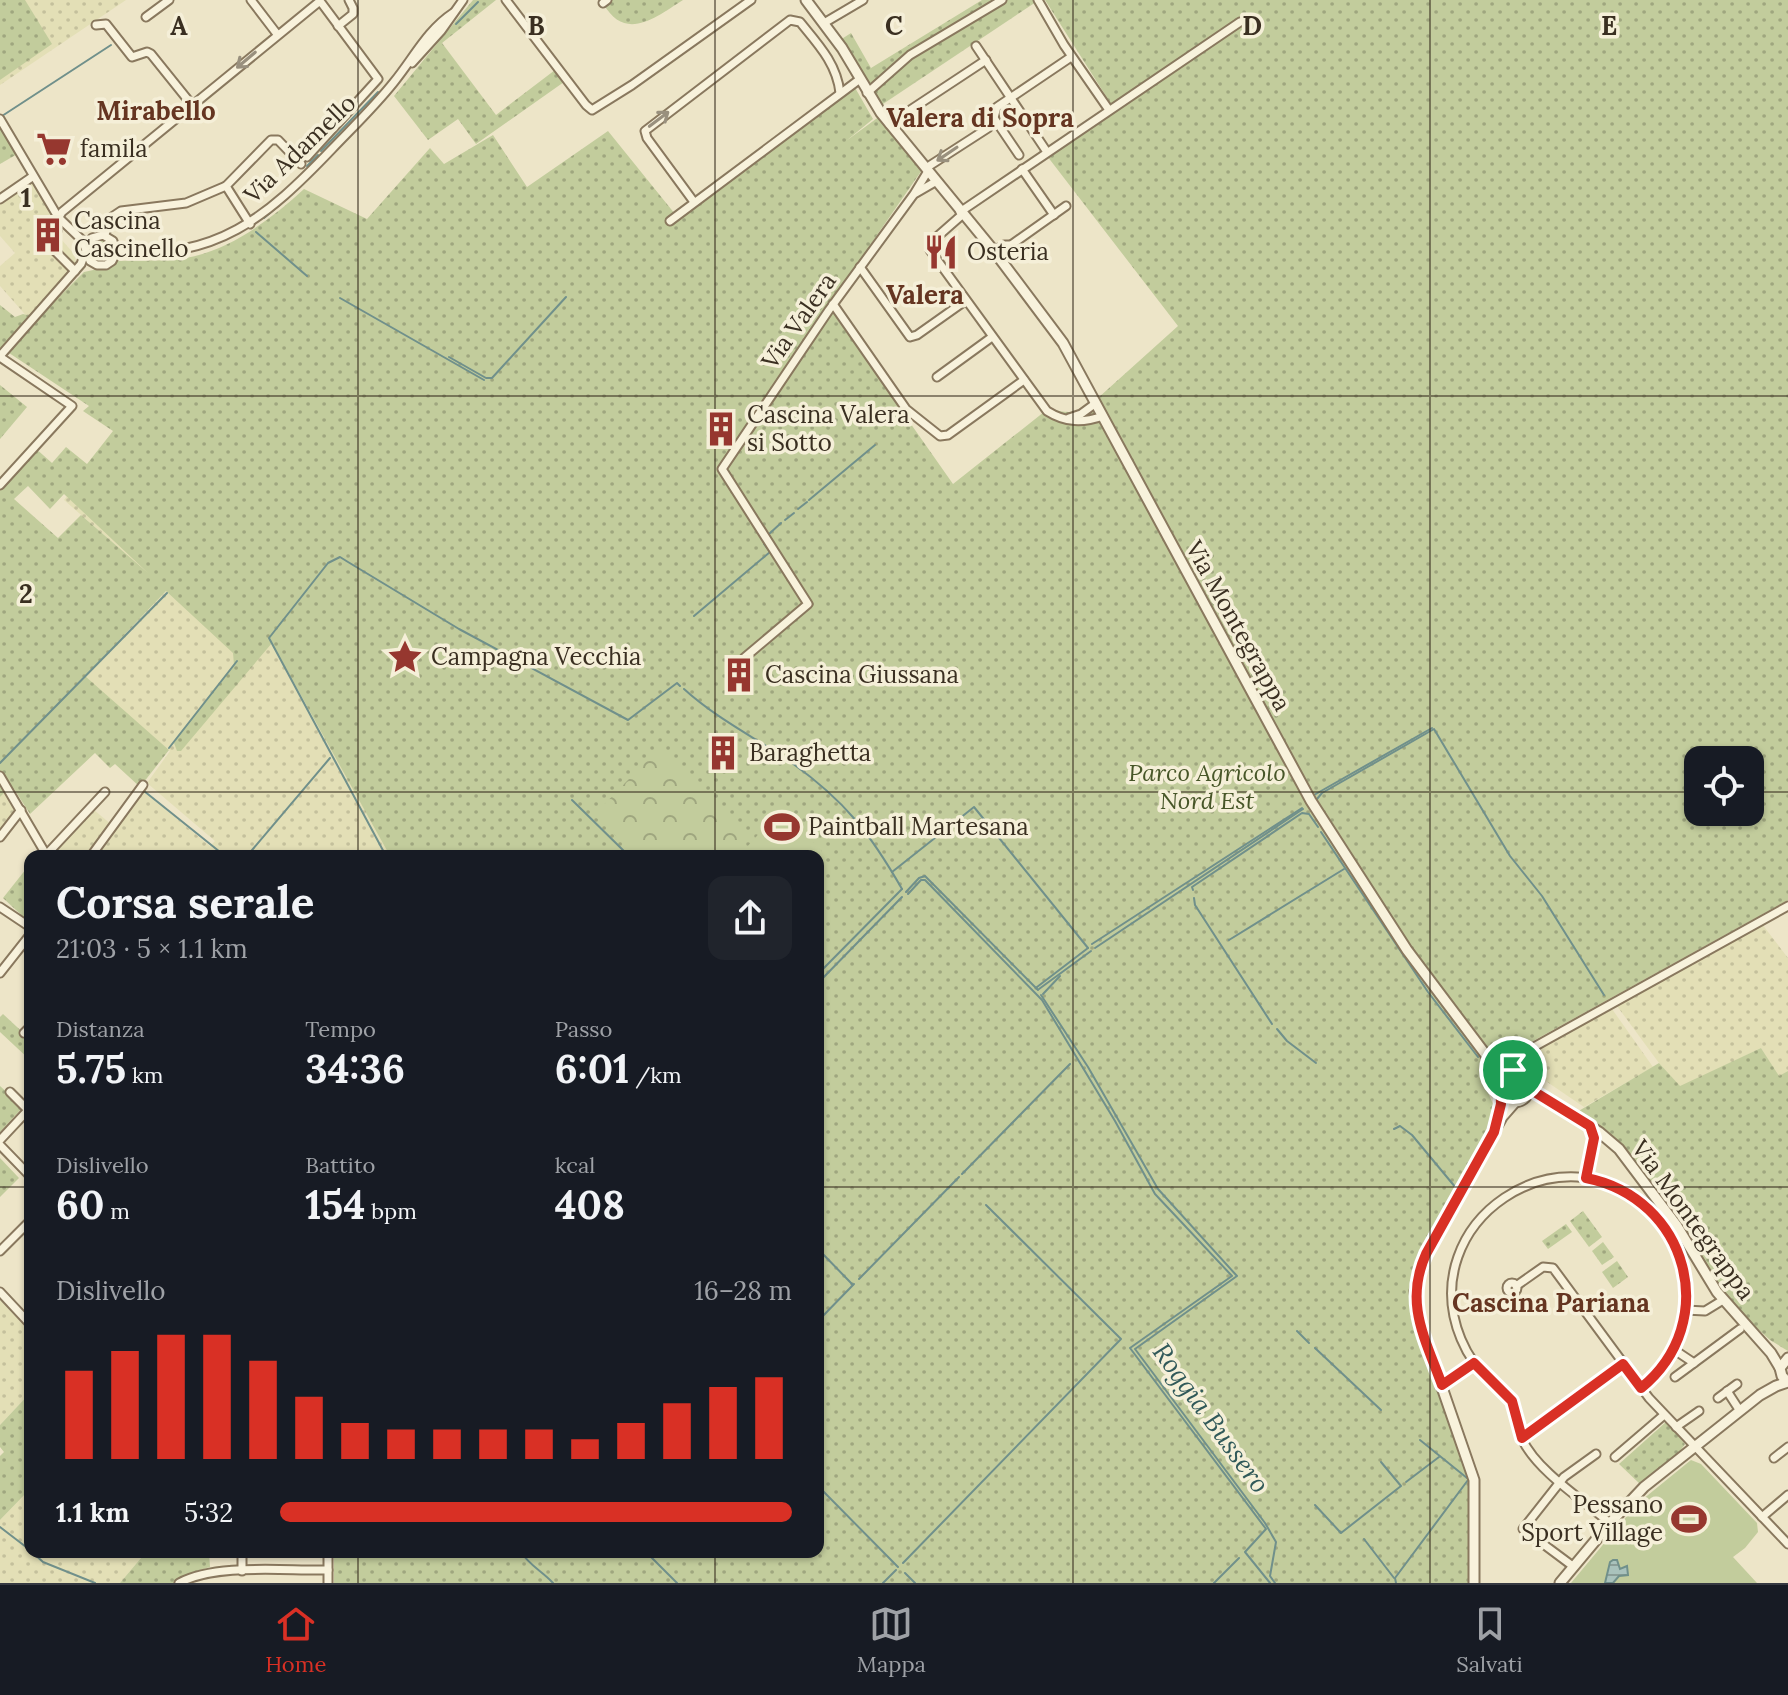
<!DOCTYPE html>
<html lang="it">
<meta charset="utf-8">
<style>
:root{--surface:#171b24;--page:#20242c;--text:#f1f3f6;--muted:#9ea1a6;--line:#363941;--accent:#d93025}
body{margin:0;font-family:Lora,serif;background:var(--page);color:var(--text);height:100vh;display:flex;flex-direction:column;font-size:30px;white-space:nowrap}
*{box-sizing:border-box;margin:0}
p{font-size:26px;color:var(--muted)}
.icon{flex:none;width:44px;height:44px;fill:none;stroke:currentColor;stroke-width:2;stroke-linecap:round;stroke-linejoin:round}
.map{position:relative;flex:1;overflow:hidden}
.sheet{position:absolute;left:24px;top:850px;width:800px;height:708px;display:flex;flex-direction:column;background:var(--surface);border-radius:16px;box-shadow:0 2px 6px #0004}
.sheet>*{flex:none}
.controls{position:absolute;left:1684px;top:746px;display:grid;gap:16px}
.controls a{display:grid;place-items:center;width:80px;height:80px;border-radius:16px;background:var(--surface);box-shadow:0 2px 6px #0004;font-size:40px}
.pin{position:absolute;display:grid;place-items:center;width:68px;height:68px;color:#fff;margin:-34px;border:4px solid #fff;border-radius:50%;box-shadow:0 2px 8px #0007}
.round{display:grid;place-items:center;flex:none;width:84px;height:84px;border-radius:16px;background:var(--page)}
.summary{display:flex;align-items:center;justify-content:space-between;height:136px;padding:0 32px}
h1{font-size:44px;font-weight:700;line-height:60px}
.figures{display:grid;grid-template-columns:repeat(3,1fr);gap:12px;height:136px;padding:8px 32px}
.figures div{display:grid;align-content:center}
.figures b{font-size:40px;font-weight:700}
.figures small{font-size:22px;font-weight:400}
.figures p{font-size:22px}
.chart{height:224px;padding:16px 32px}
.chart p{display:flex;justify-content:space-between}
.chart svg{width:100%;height:144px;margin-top:8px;stroke:var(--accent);stroke-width:6}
ul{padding:0 32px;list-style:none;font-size:26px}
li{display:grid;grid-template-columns:128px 96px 1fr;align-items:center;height:60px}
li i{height:20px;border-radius:10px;background:var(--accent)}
.menu{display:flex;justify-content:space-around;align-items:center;height:112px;border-top:2px solid var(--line);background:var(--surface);font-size:22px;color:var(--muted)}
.menu a{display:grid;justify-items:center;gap:4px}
.menu .active{color:var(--accent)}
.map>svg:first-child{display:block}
</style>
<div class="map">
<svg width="1788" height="1583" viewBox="0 0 1788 1583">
<defs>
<pattern id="farmland-dots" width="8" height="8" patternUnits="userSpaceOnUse" patternTransform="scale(2)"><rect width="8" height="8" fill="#e3dfb6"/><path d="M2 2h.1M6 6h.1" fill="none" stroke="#c4c09c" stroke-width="1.8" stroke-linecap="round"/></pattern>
<pattern id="green-dots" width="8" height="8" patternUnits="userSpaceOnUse" patternTransform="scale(2)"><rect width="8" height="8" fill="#c2cc9c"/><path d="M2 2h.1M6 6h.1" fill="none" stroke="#9fa67f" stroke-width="1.8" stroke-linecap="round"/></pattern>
<pattern id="forest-crowns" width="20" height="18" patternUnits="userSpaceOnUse" patternTransform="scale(2)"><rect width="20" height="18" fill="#c2cc9c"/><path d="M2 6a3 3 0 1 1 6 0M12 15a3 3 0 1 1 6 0" fill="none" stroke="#9fa67f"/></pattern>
<pattern id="water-rules" width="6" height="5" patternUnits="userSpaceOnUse" patternTransform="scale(2)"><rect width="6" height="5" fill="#a9c2bc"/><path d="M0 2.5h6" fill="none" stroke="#8b9e98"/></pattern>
</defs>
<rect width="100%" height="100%" fill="#ede5c8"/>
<g fill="url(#farmland-dots)">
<path d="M0 0H126L0 85Z"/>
<path d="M32 181 52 212 46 222 75 255 76 264 30 320 0 286V266L15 253 0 236V203Z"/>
<path d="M119 429 625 856H96L143 791 210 846 215 841 147 783 170 751 84 677 167 590 64 500Z"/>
<path d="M7 790 18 809 0 831V797Z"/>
<path d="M94 810 112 825 89 856H52L51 854Z"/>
<path d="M1762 924 1788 958V1071L1779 1077 1761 1048 1680 1087 1659 1063 1617 1006Z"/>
<path d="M1612 1009 1653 1067 1584 1107 1522 1065V1059L1525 1056Z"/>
<path d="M0 1300 30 1332V1393L0 1425Z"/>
<path d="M30 1489V1552H146L120 1583H0V1520Z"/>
</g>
<g fill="url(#green-dots)" fill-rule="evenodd">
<path d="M0 0H25L52 44 0 80Z"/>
<path d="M473 0H496L442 43 496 115 555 70 564 82 476 144 458 119 428 140 394 96Z"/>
<path d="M607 0H683C656 17 625 43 603 3Z"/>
<path d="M982 0H1034L1036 2 877 108 837 42 851 33 871 68Z"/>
<path d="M1045 0H1788V900L1488 1066 1487 1090 1498 1116 1489 1139 1417 1264 1411 1295 1414 1317 1442 1393 1469 1480 1471 1583H334V1552H818V856H390L272 643 181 751H177L174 743 177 737 234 665 233 653 166 591 85 676 169 750 140 787 115 764 110 768 95 753 30 814 14 789 7 790 0 797V485L34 447 52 463 66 447 87 464 113 431 83 411 89 406 0 347V305L15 317 23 314 38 318 84 272 107 267 116 261C139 260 164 262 186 258 231 250 271 219 304 189L367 219 430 148 444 164 493 135 527 187 608 131 675 214 854 86 873 119 846 141 880 116 896 140 922 170 828 306 953 484 1049 408C1063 413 1075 414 1088 407L1178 326 1044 152 1111 104ZM28 486 50 509 64 494 148 573 81 515 58 538 14 499ZM1698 760H1750V812H1698Z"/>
<path d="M0 123 19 153 0 164Z"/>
<circle cx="101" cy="250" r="12"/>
<path d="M0 385 27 407 0 439Z"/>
<path d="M30 864V923L3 898Z"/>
<path d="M3 1014 30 1039V1060L0 1032V1017Z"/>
<path d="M1761 1048 1779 1076 1788 1071V1351L1770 1340 1743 1315 1706 1268 1683 1227 1617 1140 1577 1112 1659 1063 1680 1086Z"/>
<path d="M0 1086 23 1107 0 1132Z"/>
<path d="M0 1158 19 1178 0 1197Z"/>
<path d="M1583 1211 1602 1237 1589 1247 1570 1221Z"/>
<path d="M1566 1224 1572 1232 1548 1249 1542 1241Z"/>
<path d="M1603 1242 1614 1257 1602 1265 1592 1251Z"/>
<path d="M1617 1261 1628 1277 1613 1288 1602 1272Z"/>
<path d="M30 1393V1489L0 1520V1456L4 1452 0 1447V1425Z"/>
<path d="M1666 1422 1685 1444 1678 1454 1641 1485 1619 1464Z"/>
<path d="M146 1552H209L210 1567 188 1574 174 1583H120Z"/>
</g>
<path fill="url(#forest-crowns)" d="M660 747 749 833 727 856H637L594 815Z"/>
<g fill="#c2cc9c">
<path d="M782 808 827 857 818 865V856H755L747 847Z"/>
<path d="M1691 1460 1701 1464 1757 1523 1758 1532 1745 1548 1733 1557 1757 1583H1571L1637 1504Z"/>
</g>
<path fill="url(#water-rules)" stroke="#70908b" stroke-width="2" d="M1613 1560H1617L1620 1569 1627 1566 1628 1575 1619 1576 1613 1583H1605L1610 1562Z"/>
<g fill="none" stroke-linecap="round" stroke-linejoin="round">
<g stroke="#70908b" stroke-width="2">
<path d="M456 24 478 2"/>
<path d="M2 116 111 45"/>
<path d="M321 151 378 92"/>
<path d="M307 166 318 155"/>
<path d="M264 218 290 196"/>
<path d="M256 232 307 276"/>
<path d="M340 298 484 380"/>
<path d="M449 357 486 378H492L566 297"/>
<path d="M809 500 875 445"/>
<path d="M798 509 807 502"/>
<path d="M785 520 794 513"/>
<path d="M769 534 781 523"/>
<path d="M694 616 770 552 764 544"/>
<path d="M684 689C717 719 756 738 792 763 845 801 870 833 902 889"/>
<path d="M169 748 237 661"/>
<path d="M0 763 167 593"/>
<path d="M144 791 225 856"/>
<path d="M1314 795 1432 728"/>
<path d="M1317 799 1322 793 1434 729 1510 856 1542 896 1604 995"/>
<path d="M572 800 629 856"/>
<path d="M1321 832 1428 992 1478 1057"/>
<path d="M247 856 330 758"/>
<path d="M386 856 269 638 328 563 340 557 348 562 459 629 628 720 677 683 680 686"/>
<path d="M892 872 974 807 1088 948"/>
<path d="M1193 890 1192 887 1302 813 1309 814 1318 827"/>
<path d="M906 892 919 878 925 876 1038 990"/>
<path d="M908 894 921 880H925L1042 1000 1115 1121 1155 1194 1232 1276 1130 1348 1266 1529 1245 1552 1270 1583"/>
<path d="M1194 898 1195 905 1272 1024"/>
<path d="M1229 940 1344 869"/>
<path d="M1092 944 1302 808"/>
<path d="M1095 948 1303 809"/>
<path d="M818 974 902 889"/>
<path d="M818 983 902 897"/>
<path d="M1037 987 1088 948"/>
<path d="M1039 989 1091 951"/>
<path d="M1043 994 1060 976"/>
<path d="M1041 995 1088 1067 1158 1189 1237 1276 1135 1349 1265 1523 1276 1542 1270 1576 1275 1583"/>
<path d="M1277 1029 1287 1041 1316 1063"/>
<path d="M1394 1129 1400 1126 1412 1135 1456 1188"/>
<path d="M962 1174 1070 1064"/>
<path d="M818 1249 852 1284"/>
<path d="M859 1279 959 1177"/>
<path d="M818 1321 854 1284"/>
<path d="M1297 1331 1309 1343"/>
<path d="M1315 1348 1381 1410"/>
<path d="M1420 1440 1467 1478"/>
<path d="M1406 1482 1439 1457"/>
<path d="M818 1486 898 1567"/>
<path d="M1315 1505 1341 1533 1401 1486 1381 1462"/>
<path d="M0 1527 30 1550"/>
<path d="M1364 1539 1394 1578"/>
<path d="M32 1552 43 1562 95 1583"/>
<path d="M521 1552C530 1566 542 1571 553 1583"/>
<path d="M646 1552 677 1583"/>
<path d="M903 1563 1121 1339 986 1205"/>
<path d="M905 1573 915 1583"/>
<path d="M883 1583 896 1570"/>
<path d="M1214 1583 1239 1558"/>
<path d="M1396 1583 1395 1578 1468 1480"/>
</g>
<g stroke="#89785e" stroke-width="11">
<g id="minor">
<path d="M251 0 277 34"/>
<path d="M506 0 586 105 592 110 632 85 751 0"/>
<path d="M1038 0 1064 45 1109 110"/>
<path d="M603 3 607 0"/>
<path d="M146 17 169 0"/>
<path d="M824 23 863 0"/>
<path d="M96 25 106 24 132 57 147 52 151 54 192 105"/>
<path d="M338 26 353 14V8L349 0"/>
<path d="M976 46 1047 152"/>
<path d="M412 63 441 31 463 0"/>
<path d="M867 93 910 55 1002 0"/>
<path d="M994 118 1019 155"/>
<path d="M0 119 58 217 82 240 90 261 97 265H106L112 261 116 253 113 241 103 235 92 238 86 248"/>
<path d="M889 124 986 60"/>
<path d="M926 168 988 128 993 121 997 107 1071 57"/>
<path d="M1022 169 1054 215"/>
<path d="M226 186 250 224"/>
<path d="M916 193 935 182"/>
<path d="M0 199 32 177"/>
<path d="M694 202 647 138 645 131 790 20 800 22C818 44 837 64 840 93"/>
<path d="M960 212 1240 22"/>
<path d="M963 214 930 243V250L1047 411C1066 423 1083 423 1103 416"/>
<path d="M670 221 860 79"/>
<path d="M57 231 56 222 62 212 320 1 378 79 307 157"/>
<path d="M105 235 109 219 121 211 186 203 226 186 271 140H278L301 164"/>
<path d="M1011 245 1066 206"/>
<path d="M52 248 75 271"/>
<path d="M994 251 1004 245H1011L1008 252 1000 259"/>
<path d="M116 252C217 260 266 218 332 149 353 127 375 106 394 82 413 59 427 30 453 13"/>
<path d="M860 267 910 337 917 335 965 301"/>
<path d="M833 304 906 409 940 436 948 435 1024 380"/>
<path d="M0 356 81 264 85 253"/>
<path d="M0 357 72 406 0 485"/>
<path d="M937 377 992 337"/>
<path d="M1069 418 1081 414 1096 403"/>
<path d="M744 658 808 604 722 469 829 310 914 194 928 171"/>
<path d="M0 776 47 856"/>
<path d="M0 837 21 810"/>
<path d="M47 854 105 792"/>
<path d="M91 856 143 785"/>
<path d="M0 907 30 927"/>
<path d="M0 973 30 935"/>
<path d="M24 1033 30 1027"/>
<path d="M1513 1070 1516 1060 1523 1053 1788 906"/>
<path d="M10 1092 28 1110"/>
<path d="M0 1140 30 1108"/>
<path d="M0 1145 30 1176"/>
<path d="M1586 1178 1593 1146 1591 1128"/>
<path d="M0 1251 30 1221"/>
<circle cx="1512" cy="1288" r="5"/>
<path d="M1516 1286 1543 1267 1553 1268 1649 1398 1788 1544"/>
<path d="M0 1292 30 1324"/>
<path d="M1685 1310 1705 1311 1723 1300"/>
<path d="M1673 1349 1694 1363"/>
<path d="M1675 1377 1740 1329"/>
<path d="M1442 1385 1474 1363"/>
<path d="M1727 1391 1740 1411"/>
<path d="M1718 1398 1737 1384"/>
<path d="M1676 1427 1699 1411"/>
<path d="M1522 1438 1623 1364"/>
<path d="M1615 1457 1664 1415"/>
<path d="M1774 1458 1788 1447"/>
<path d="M1762 1517 1788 1495"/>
<path d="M1610 1523C1583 1500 1537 1471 1522 1439 1516 1427 1519 1411 1511 1399 1506 1392 1498 1388 1492 1383 1479 1371 1468 1356 1461 1339 1413 1222 1561 1122 1652 1211 1670 1230 1683 1255 1686 1281 1690 1322 1673 1362 1641 1388"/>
<path d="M328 1552V1583"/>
<path d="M1574 1567 1523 1529 1564 1477 1596 1454"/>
<path d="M242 1571V1552"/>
<path d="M179 1583C217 1563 284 1571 328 1570"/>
</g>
</g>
<g stroke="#89785e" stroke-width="13">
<g id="tertiary">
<path d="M806 0 842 48 881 113 994 251 1063 343 1311 801 1407 950 1486 1055 1500 1079"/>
<circle cx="1514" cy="1086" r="16"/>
<path d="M1530 1088 1599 1132 1619 1149 1677 1226 1717 1292 1771 1353 1780 1368"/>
<path d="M1474 1583V1480L1418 1318 1415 1291 1426 1254 1502 1117 1516 1101"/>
<path d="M1560 1583 1610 1523 1644 1487 1760 1395 1776 1386 1788 1382 1782 1376 1780 1368 1788 1358"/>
</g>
</g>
<use href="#minor" stroke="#f8f2dc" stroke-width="7"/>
<use href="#tertiary" stroke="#f8f2dc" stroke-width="9"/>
</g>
<defs><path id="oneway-shaft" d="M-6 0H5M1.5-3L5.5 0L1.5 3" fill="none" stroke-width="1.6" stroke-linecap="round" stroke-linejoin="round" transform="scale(2)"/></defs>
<g stroke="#99907e">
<use href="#oneway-shaft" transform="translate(246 60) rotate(140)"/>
<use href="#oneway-shaft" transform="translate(659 119) rotate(-37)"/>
<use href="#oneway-shaft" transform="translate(947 154) rotate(146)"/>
</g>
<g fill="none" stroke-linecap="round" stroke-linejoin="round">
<g stroke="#fff" stroke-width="16">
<path id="route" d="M1513 1070 1526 1076 1530 1088 1533 1091 1590 1126 1594 1138 1586 1178C1688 1198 1722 1322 1641 1388L1623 1364 1522 1438 1512 1401 1474 1363 1442 1385C1425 1338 1404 1303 1426 1254L1494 1132 1501 1104 1500 1079 1505 1073Z"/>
</g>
<use href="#route" stroke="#d93025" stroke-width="10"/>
</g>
<path fill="none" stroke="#3a2f21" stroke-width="2" stroke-opacity="0.55" d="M358 0V856M715 0V856M1073 0V1583M1430 0V1583M0 396H1788M0 792H1698M1750 792H1788M0 1187H30M818 1187H1788M358 1552V1583M715 1552V1583"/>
<defs>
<g id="supermarket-bare" transform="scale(2.76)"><path d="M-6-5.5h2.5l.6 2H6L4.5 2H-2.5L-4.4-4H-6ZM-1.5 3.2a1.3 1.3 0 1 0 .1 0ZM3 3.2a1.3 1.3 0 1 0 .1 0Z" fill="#96372f" stroke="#f5efd8" stroke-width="2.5" paint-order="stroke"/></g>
<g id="building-bare" transform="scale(2.76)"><path d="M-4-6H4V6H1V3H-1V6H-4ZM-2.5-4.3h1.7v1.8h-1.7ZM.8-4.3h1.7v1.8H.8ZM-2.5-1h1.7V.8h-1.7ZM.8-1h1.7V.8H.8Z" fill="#96372f" stroke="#f5efd8" stroke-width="2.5" paint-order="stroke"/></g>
<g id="restaurant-bare" transform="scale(2.76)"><path d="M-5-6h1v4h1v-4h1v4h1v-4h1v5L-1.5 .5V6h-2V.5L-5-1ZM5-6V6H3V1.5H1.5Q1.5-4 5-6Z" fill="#96372f" stroke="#f5efd8" stroke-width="2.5" paint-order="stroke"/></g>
<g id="sight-bare" transform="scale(2.76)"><path d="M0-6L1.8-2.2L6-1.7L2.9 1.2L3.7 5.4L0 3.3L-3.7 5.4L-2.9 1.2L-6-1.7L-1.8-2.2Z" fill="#96372f" stroke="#f5efd8" stroke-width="2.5" paint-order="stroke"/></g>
<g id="stadium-bare" transform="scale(2.76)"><path d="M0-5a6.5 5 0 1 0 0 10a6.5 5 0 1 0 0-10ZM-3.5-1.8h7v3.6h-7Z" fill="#96372f" stroke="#f5efd8" stroke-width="2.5" paint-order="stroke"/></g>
</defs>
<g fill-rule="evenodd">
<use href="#supermarket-bare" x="54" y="149"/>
<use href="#building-bare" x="48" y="235"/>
<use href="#restaurant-bare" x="941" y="252"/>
<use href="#building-bare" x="721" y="429"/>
<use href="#sight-bare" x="405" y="657"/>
<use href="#building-bare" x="739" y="675"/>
<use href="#building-bare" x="723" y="753"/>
<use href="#stadium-bare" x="782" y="827"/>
<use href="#stadium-bare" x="1689" y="1519"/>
</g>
<g text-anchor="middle" stroke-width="7" stroke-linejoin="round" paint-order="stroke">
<g font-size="24" fill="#3a2f21" stroke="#f5efd8" text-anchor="start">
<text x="80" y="157">famila</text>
<text x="74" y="229">Cascina<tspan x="74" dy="28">Cascinello</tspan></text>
<text x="967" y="260">Osteria</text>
<text x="747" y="423">Cascina Valera<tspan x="747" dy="28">si Sotto</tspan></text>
<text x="431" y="665">Campagna Vecchia</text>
<text x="765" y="683">Cascina Giussana</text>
<text x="749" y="761">Baraghetta</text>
<text x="808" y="835">Paintball Martesana</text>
<text x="1663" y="1513" text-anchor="end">Pessano<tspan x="1663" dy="28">Sport Village</tspan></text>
</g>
<g font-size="24" fill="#3a2f21" stroke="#f5efd8">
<text transform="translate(300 149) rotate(-44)" y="8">Via Adamello</text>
<text transform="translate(799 321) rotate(-55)" y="8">Via Valera</text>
<text transform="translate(1238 626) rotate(61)" y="8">Via Montegrappa</text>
<text transform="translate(1693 1220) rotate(54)" y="8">Via Montegrappa</text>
</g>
<g font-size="24" font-style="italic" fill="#475628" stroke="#f5efd8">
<text x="1207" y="781">Parco Agricolo<tspan x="1207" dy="28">Nord Est</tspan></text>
</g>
<g font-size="26" font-weight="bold" fill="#653521" stroke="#f5efd8">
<text x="156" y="120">Mirabello</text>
<text x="980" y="127">Valera di Sopra</text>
<text x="925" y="304">Valera</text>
<text x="1551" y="1312">Cascina Pariana</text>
</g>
<g font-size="26" font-style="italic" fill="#315959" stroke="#f5efd8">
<text transform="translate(1211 1418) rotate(54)" y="9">Roggia Bussero</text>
</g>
</g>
<g font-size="26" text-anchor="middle" font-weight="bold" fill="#3a2f21" stroke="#f5efd8" stroke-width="7" stroke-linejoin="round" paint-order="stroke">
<text x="179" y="35">A</text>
<text x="536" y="35">B</text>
<text x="894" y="35">C</text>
<text x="1252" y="35">D</text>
<text x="1609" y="35">E</text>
<text x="26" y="207">1</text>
<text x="26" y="603">2</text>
</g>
</svg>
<div class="controls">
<a><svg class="icon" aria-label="locate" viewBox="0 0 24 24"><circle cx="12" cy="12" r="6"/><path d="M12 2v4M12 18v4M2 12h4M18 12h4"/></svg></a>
</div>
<div class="pin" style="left:1513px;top:1070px;background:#1e9e55"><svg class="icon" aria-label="arrive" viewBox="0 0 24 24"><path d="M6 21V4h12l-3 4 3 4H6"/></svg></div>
<section class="sheet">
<div class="summary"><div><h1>Corsa serale</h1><p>21:03 · 5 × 1.1 km</p></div><a class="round"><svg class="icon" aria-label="share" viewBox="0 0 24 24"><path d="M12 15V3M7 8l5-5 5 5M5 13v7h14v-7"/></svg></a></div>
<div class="figures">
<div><p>Distanza</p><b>5.75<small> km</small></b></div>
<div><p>Tempo</p><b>34:36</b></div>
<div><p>Passo</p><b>6:01<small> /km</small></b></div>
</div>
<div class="figures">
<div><p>Dislivello</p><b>60<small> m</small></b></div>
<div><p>Battito</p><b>154<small> bpm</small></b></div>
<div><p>kcal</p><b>408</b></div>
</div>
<div class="chart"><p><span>Dislivello</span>16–28 m</p>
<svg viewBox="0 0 160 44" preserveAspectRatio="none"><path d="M5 44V17M15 44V11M25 44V6M35 44V6M45 44V14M55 44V25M65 44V33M75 44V35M85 44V35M95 44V35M105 44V35M115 44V38M125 44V33M135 44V27M145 44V22M155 44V19"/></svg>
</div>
<ul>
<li><b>1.1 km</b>5:32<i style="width:100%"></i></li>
</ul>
</section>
</div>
<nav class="menu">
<a class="active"><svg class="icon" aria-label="home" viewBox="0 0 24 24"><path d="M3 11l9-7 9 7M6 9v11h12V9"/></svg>Home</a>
<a><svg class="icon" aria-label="map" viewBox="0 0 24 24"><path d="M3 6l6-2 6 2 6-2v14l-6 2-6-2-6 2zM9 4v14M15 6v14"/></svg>Mappa</a>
<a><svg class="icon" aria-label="saved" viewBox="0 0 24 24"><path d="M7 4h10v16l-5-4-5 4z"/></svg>Salvati</a>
</nav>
